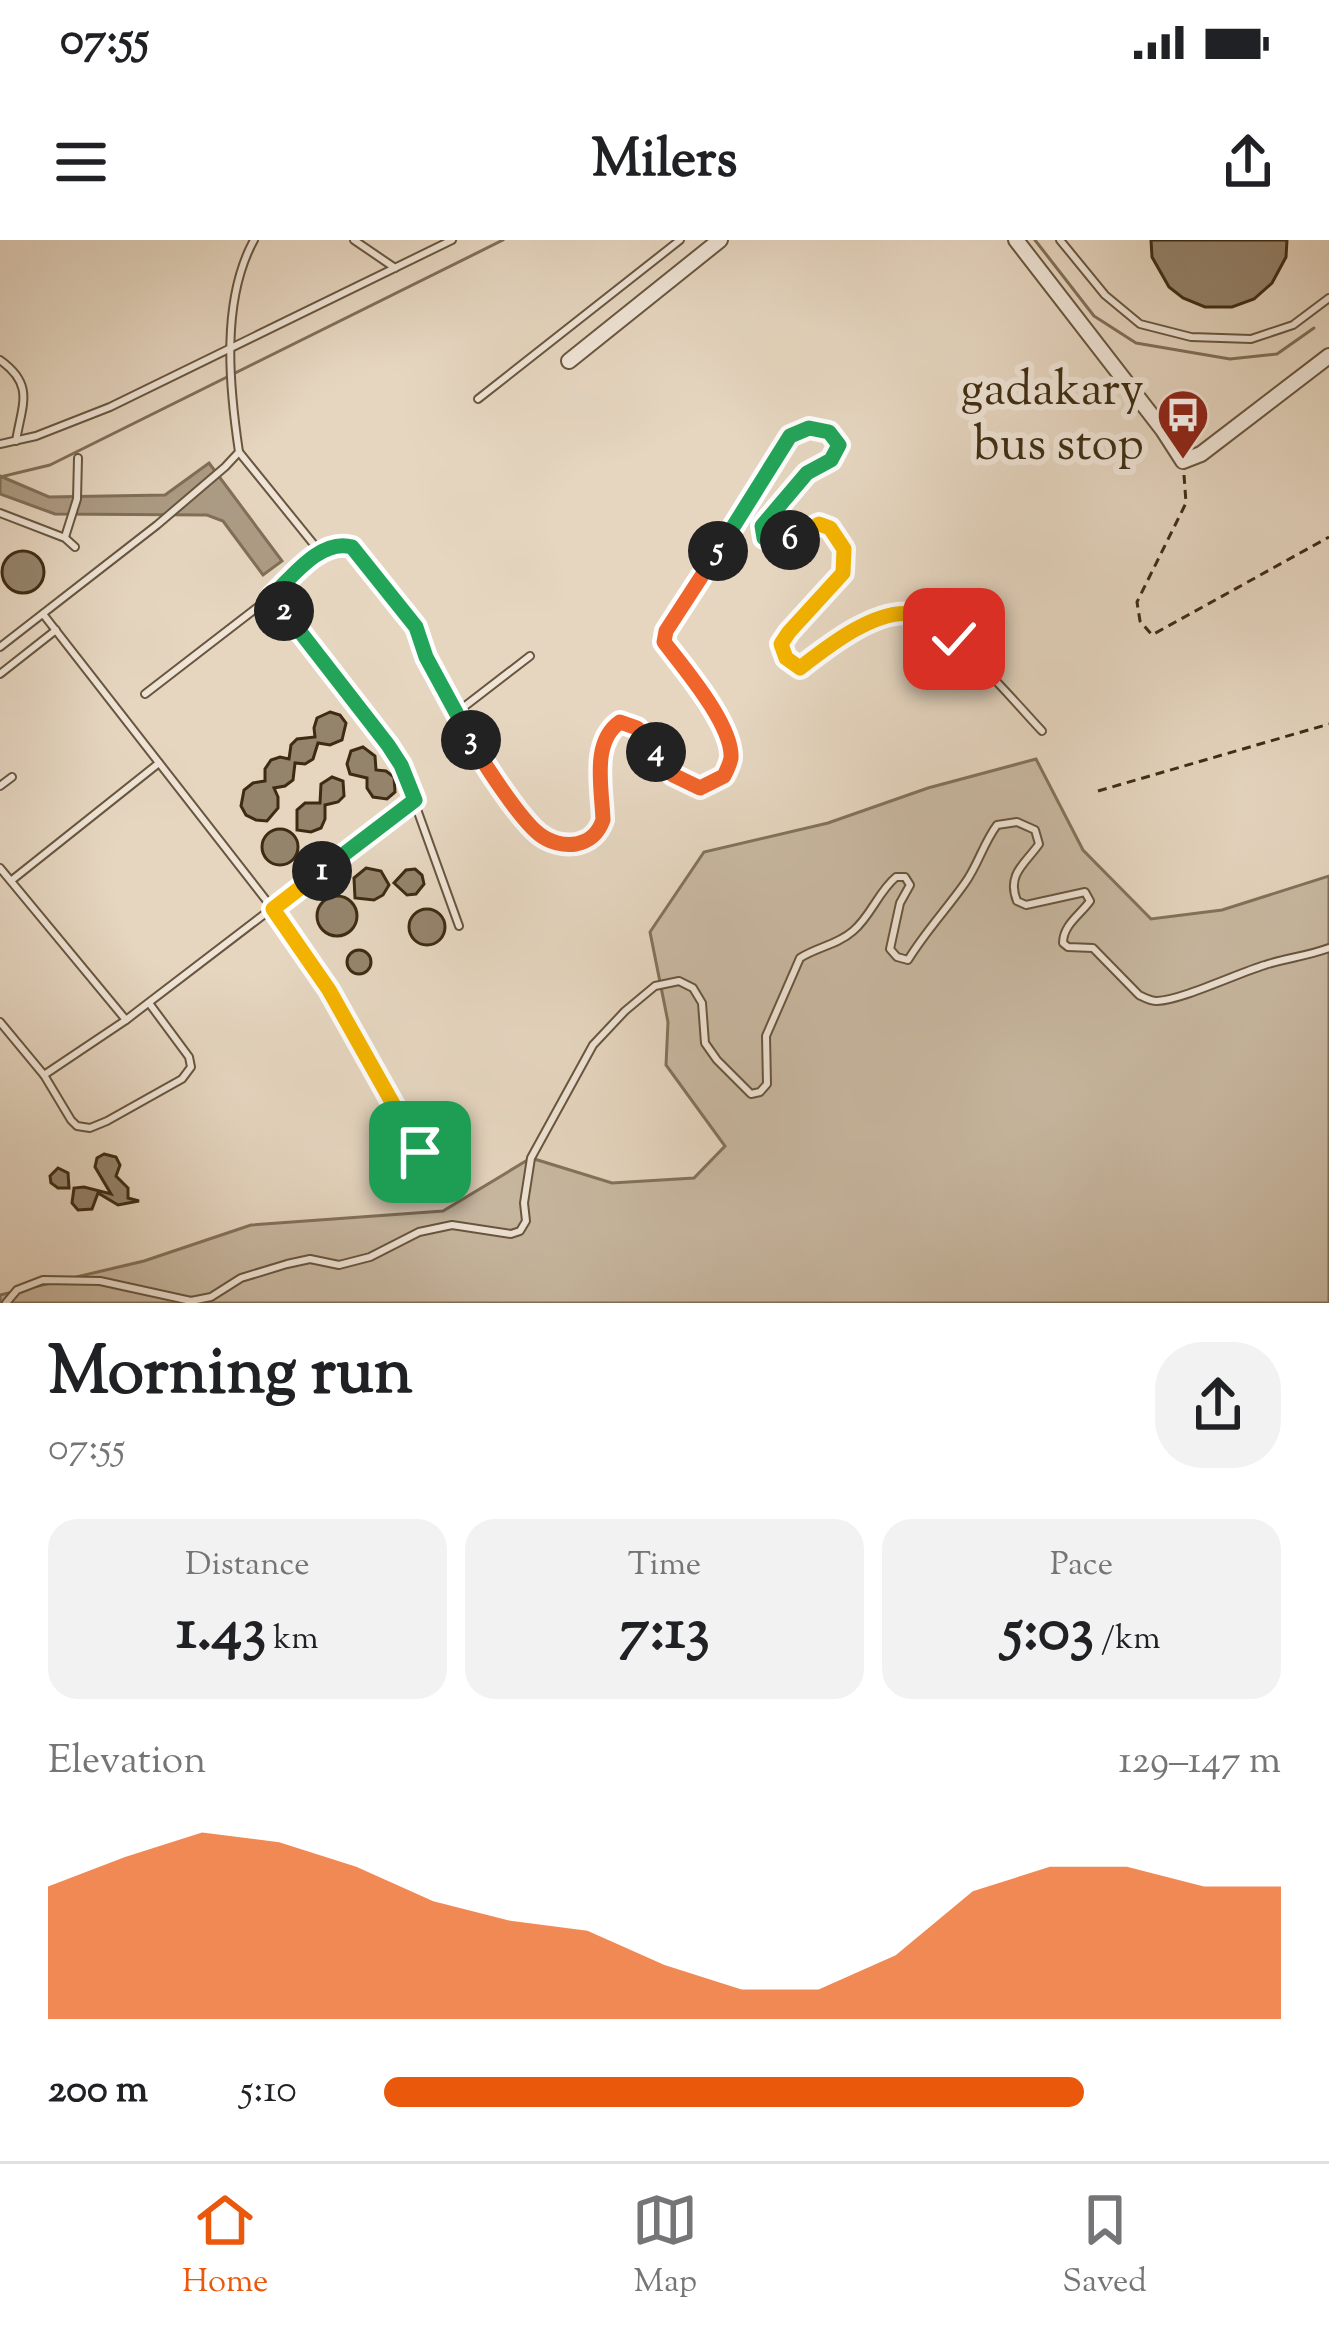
<!DOCTYPE html>
<meta charset="utf-8">
<style>
:root{--surface:#fff;--page:#f2f2f2;--text:#202124;--muted:#757577;--line:#e0e0e0;--accent:#ea580c}
body{margin:0;font-family:"Sorts Mill Goudy",serif;background:var(--page);color:var(--text);height:100vh;display:flex;flex-direction:column;font-size:45px;white-space:nowrap}
*{box-sizing:border-box;margin:0}
p{font-size:39px;color:var(--muted)}
.icon{flex:none;width:66px;height:66px;fill:none;stroke:currentColor;stroke-width:2;stroke-linecap:round;stroke-linejoin:round}
.map{position:relative;height:1063px;overflow:hidden}
.sheet{display:flex;flex-direction:column;background:var(--surface);flex:1}
.sheet>*{flex:none}
.pin{position:absolute;display:grid;place-items:center;width:102px;height:102px;color:#fff;margin:-51px;border-radius:24px;box-shadow:0 6px 18px #0006}
.km{position:absolute;width:60px;height:60px;margin:-30px;border-radius:50%;background:#222;color:#fff;font-size:33px;line-height:60px;text-align:center}
.round{display:grid;place-items:center;flex:none;width:126px;height:126px;border-radius:48px;background:var(--page)}
.overview{display:flex;align-items:center;justify-content:space-between;height:204px;padding:0 48px}
h1{font-size:66px;font-weight:700;line-height:90px}
.stats{display:grid;grid-template-columns:repeat(3,1fr);gap:18px;height:204px;padding:12px 48px}
.stats div{display:grid;align-content:center;border-radius:30px;background:var(--page);text-align:center}
.stats b{font-size:60px;font-weight:700}
.stats small{font-size:33px;font-weight:400}
.stats p{font-size:33px}
.chart{height:336px;padding:24px 48px}
.chart p{display:flex;justify-content:space-between}
.chart svg{width:100%;height:216px;margin-top:12px;fill:var(--accent);opacity:.7}
ul{padding:0 48px;list-style:none;font-size:39px}
li{display:grid;grid-template-columns:192px 144px 1fr;align-items:center;height:90px}
li i{height:30px;border-radius:15px;background:var(--accent)}
.status{display:flex;justify-content:space-between;align-items:center;height:84px;padding:0 60px;background:var(--surface);direction:ltr}
.status svg{height:33px;fill:currentColor}
header{display:flex;justify-content:space-between;align-items:center;height:156px;padding:0 48px;background:var(--surface);font-size:54px;font-weight:700}
.dock{display:flex;justify-content:space-around;align-items:center;height:168px;border-top:3px solid var(--line);background:var(--surface);font-size:33px;color:var(--muted)}
.dock a{display:grid;justify-items:center;gap:6px}
.dock .selected{color:var(--accent)}
.map>svg:first-child{display:block}
</style>
<div class="status"><b>07:55</b><svg viewBox="0 0 49 12"><path d="M0 12V9h3v3zM5 12V6h3v6zM10 12V3h3v9zM15 12V0h3v12zM26 1h20v11H26zM47 4h2v5h-2z"/></svg></div>
<header><svg class="icon" aria-label="menu" viewBox="0 0 24 24"><path d="M4 6h16M4 12h16M4 18h16"/></svg>Milers<svg class="icon" aria-label="share" viewBox="0 0 24 24"><path d="M12 15V3M7 8l5-5 5 5M5 13v7h14v-7"/></svg></header>
<div class="map">
<svg width="1329" height="1063" viewBox="0 0 1329 1063">
<rect width="100%" height="100%" fill="#e6d6c0"/>
<filter id="stains"><feTurbulence type="fractalNoise" baseFrequency=".00167" numOctaves="4"/><feColorMatrix values="0 0 0 0 .2 0 0 0 0 .09 0 0 0 0 .02 0 0 0 .5 -.17"/></filter>
<radialGradient id="worn" r=".72"><stop offset=".6" stop-color="#630" stop-opacity="0"/><stop offset="1" stop-color="#630" stop-opacity=".3"/></radialGradient>
<path fill="#c9b9a2" stroke="#84725a" stroke-width="3" d="M1036 519 1083 610 1151 679 1222 670 1329 636V1063H0V1055L144 1021 251 985 443 971 531 918 612 943 694 938 725 906 666 825 668 782 650 692 704 612 828 583 928 548Z"/>
<path fill="#ad9c85" stroke="#816f57" stroke-width="3" d="M209 223 282 321 263 335 223 281 207 275 55 274 0 254V236L49 257 165 255Z"/>
<g fill="none" stroke-linecap="round" stroke-linejoin="round">
<g stroke="#816f57" stroke-width="3">
<path d="M1035 0 1094 76 1136 103 1230 119 1277 114 1314 88"/>
<path d="M0 237 50 225 503 0"/>
</g>
</g>
<g fill="#95846c" stroke="#3e2c12" stroke-width="3">
<path d="M1151 0H1287L1286 17 1272 43 1254 59 1232 67H1205L1183 58 1169 47 1152 17Z"/>
<circle cx="23" cy="332" r="21"/>
<path d="M330 472 340 475 346 483 342 500 330 505 318 503 313 519 305 524 295 523 293 540 285 546 274 548 278 557V568L267 581 256 580 246 575 241 566 244 550 253 543 265 541V529L271 520 280 517 289 519 291 505 297 499 315 497 314 488 317 478Z"/>
<path d="M363 507 375 516 376 530 386 531 394 537 395 552 387 559 373 557 367 548V538L350 534 347 524 351 511Z"/>
<path d="M332 537 343 541 344 556 338 562 325 565V579L321 588 311 592 297 590V570L305 563H320L321 544Z"/>
<circle cx="280" cy="607" r="18"/>
<path d="M366 628 381 631 389 645 383 655 374 660 355 658 354 638Z"/>
<path d="M415 629 422 635 424 644 416 654 407 655 394 643 406 630Z"/>
<circle cx="337" cy="676" r="20"/>
<circle cx="427" cy="687" r="18"/>
<circle cx="359" cy="722" r="12"/>
<path d="M104 914 116 917 120 925 116 936 128 948V958L139 961 118 965 98 953 92 969 78 970 72 963 74 948 84 947 111 954 95 927 97 918Z"/>
<path d="M58 928 68 933 69 948H58L51 943 50 936Z"/>
</g>
<g fill="none" stroke-linecap="round" stroke-linejoin="round">
<g stroke="#68563e" stroke-width="10">
<g id="lane">
<path d="M354 0 395 28"/>
<path d="M1060 0 1105 55 1140 84 1191 97 1251 99 1293 85 1329 58"/>
<path d="M0 120C35 145 22 164 16 201"/>
<path d="M478 159 680 0"/>
<path d="M0 204 36 196 110 167 452 0"/>
<path d="M239 212 320 312C337 306 347 300 360 316L415 387 426 417 481 519 529 584 542 597 562 605 590 599 599 590 603 580C602 549 591 502 620 482L637 488 673 535 699 548 725 536C727 530 730 524 731 517 733 485 683 427 664 402L666 391 791 197 809 188 829 192 839 205 831 220 807 233 762 286 764 298 779 305 819 283 830 288 845 309 843 333 789 392 781 404 786 418 800 427C831 404 868 374 909 374 942 374 1017 465 1042 491"/>
<path d="M0 273 65 298 75 307"/>
<path d="M65 297 77 259 78 218"/>
<path d="M272 356 388 505 401 525 459 686"/>
<path d="M43 374 273 669 329 750 420 912"/>
<path d="M0 407 157 285 225 227 239 212C229 145 221 60 254 0"/>
<path d="M0 434 56 390"/>
<path d="M145 454 272 356 320 312"/>
<path d="M456 473 530 416"/>
<path d="M0 546 12 537"/>
<path d="M0 628 126 780 415 559"/>
<path d="M12 640 159 523"/>
<path d="M0 782 44 835 126 780"/>
<path d="M44 835 71 880 77 886 90 888 107 881 182 839 191 827 189 817 149 763"/>
<path d="M6 1063 17 1050 43 1040 100 1041 191 1061 211 1057 241 1038 287 1024 310 1019 339 1025 370 1017 419 992 452 985 511 994 520 991 526 981 524 963 531 918 593 805 625 771 655 746 679 741 693 748 702 763 705 803 717 820 751 854 760 852 767 844 766 796 800 718C817 707 837 705 853 691 871 676 878 652 896 637H905L910 645 900 663 890 709 897 717 908 720C925 692 946 670 965 643 978 625 983 604 997 585L1017 582 1035 590 1039 604C1026 623 1006 634 1017 661L1026 665 1085 652 1090 661C1080 675 1063 685 1063 703L1068 707 1093 708 1139 755C1145 758 1150 761 1157 761 1182 760 1238 733 1265 725 1286 718 1308 716 1329 708"/>
</g>
</g>
<g stroke="#68563e" stroke-width="18">
<g id="street">
<path d="M1016 0 1163 190 1183 221 1201 214 1329 116"/>
<path d="M569 121 720 0"/>
</g>
</g>
<g stroke="#3e2c12" stroke-width="3" stroke-dasharray="9 6" stroke-linecap="butt">
<path d="M1184 235 1186 263 1137 362 1140 381 1152 395 1329 297"/>
<path d="M1098 551 1329 484"/>
</g>
<use href="#lane" stroke="#efe4d6" stroke-width="6"/>
<use href="#street" stroke="#efe4d6" stroke-width="14"/>
</g>
<g fill="none" stroke-linecap="round" stroke-linejoin="round">
<g stroke="#fff" stroke-width="24">
<path id="split-1" d="M322 631 273 669 329 750 420 912"/>
</g>
<g stroke="#fff" stroke-width="24">
<path id="split-2" d="M284 371 388 505 401 525 415 560 322 631"/>
</g>
<g stroke="#fff" stroke-width="24">
<path id="split-3" d="M284 371 272 356C292 337 321 298 352 307L416 387 426 417 471 500"/>
</g>
<g stroke="#fff" stroke-width="24">
<path id="split-4" d="M471 500C483 523 520 579 539 594 549 602 563 606 576 604 590 601 598 594 603 580 602 548 591 502 620 482L637 488 656 512"/>
</g>
<g stroke="#fff" stroke-width="24">
<path id="split-5" d="M656 512 673 535 700 548 724 536C727 530 730 524 731 518 733 485 683 427 664 402L666 391 718 311"/>
</g>
<g stroke="#fff" stroke-width="24">
<path id="split-6" d="M718 311 790 196 809 188 829 192 839 205 831 220 807 233 762 286 764 298 779 305 790 300"/>
</g>
<g stroke="#fff" stroke-width="24">
<path id="split-7" d="M790 300 819 284 830 288 844 309 843 333 789 392 781 404 786 418 800 428C827 407 876 368 912 374 925 376 943 391 954 399"/>
</g>
<use href="#split-1" stroke="#f5b400" stroke-width="15"/>
<use href="#split-2" stroke="#22a559" stroke-width="15"/>
<use href="#split-3" stroke="#22a559" stroke-width="15"/>
<use href="#split-4" stroke="#f0652b" stroke-width="15"/>
<use href="#split-5" stroke="#f0652b" stroke-width="15"/>
<use href="#split-6" stroke="#22a559" stroke-width="15"/>
<use href="#split-7" stroke="#f5b400" stroke-width="15"/>
</g>
<defs>
<g id="bus-pin" transform="scale(2.7)"><path d="M0 17L-7.5 6A9.5 9.5 0 1 1 7.5 6Z" fill="#8f2418" stroke="#efe4d6"/><path d="M-5-6H5V4H4V6H2V4H-2V6H-4V4H-5ZM-3.5-4V0h7V-4ZM-3.5 1.2v1.5H-2V1.2ZM2 1.2v1.5H3.5V1.2Z" fill="#fff"/></g>
</defs>
<g fill-rule="evenodd">
<use href="#bus-pin" x="1183" y="175"/>
</g>
<g text-anchor="middle" stroke-width="12" stroke-linejoin="round" paint-order="stroke">
<g font-size="48" fill="#3e2c12" stroke="#efe4d6" text-anchor="end">
<text x="1144" y="164">gadakary<tspan x="1144" dy="55">bus stop</tspan></text>
</g>
</g>
<rect width="100%" height="100%" filter="url(#stains)"/>
<rect width="100%" height="100%" fill="url(#worn)"/>
</svg>
<div class="pin" style="left:420px;top:912px;background:#1e9e55"><svg class="icon" aria-label="arrive" viewBox="0 0 24 24"><path d="M6 21V4h12l-3 4 3 4H6"/></svg></div>
<div class="pin" style="left:954px;top:399px;background:#d93025"><svg class="icon" aria-label="check" viewBox="0 0 24 24"><path d="M5 12l5 5 9-10"/></svg></div>
<b class="km" style="left:322px;top:631px">1</b>
<b class="km" style="left:284px;top:371px">2</b>
<b class="km" style="left:471px;top:500px">3</b>
<b class="km" style="left:656px;top:512px">4</b>
<b class="km" style="left:718px;top:311px">5</b>
<b class="km" style="left:790px;top:300px">6</b>
</div>
<section class="sheet">
<div class="overview"><div><h1>Morning run</h1><p>07:55</p></div><a class="round"><svg class="icon" aria-label="share" viewBox="0 0 24 24"><path d="M12 15V3M7 8l5-5 5 5M5 13v7h14v-7"/></svg></a></div>
<div class="stats">
<div><p>Distance</p><b>1.43<small> km</small></b></div>
<div><p>Time</p><b>7:13</b></div>
<div><p>Pace</p><b>5:03<small> /km</small></b></div>
</div>
<div class="chart"><p><span>Elevation</span>129–147 m</p>
<svg viewBox="0 0 160 44" preserveAspectRatio="none"><path d="M0 44V17L10 11L20 6L30 8L40 13L50 20L60 24L70 26L80 33L90 38L100 38L110 31L120 18L130 13L140 13L150 17L160 17V44z"/></svg>
</div>
<ul>
<li><b>200 m</b>5:10<i style="width:78%"></i></li>
</ul>
</section>
<nav class="dock">
<a class="selected"><svg class="icon" aria-label="home" viewBox="0 0 24 24"><path d="M3 11l9-7 9 7M6 9v11h12V9"/></svg>Home</a>
<a><svg class="icon" aria-label="map" viewBox="0 0 24 24"><path d="M3 6l6-2 6 2 6-2v14l-6 2-6-2-6 2zM9 4v14M15 6v14"/></svg>Map</a>
<a><svg class="icon" aria-label="saved" viewBox="0 0 24 24"><path d="M7 4h10v16l-5-4-5 4z"/></svg>Saved</a>
</nav>
